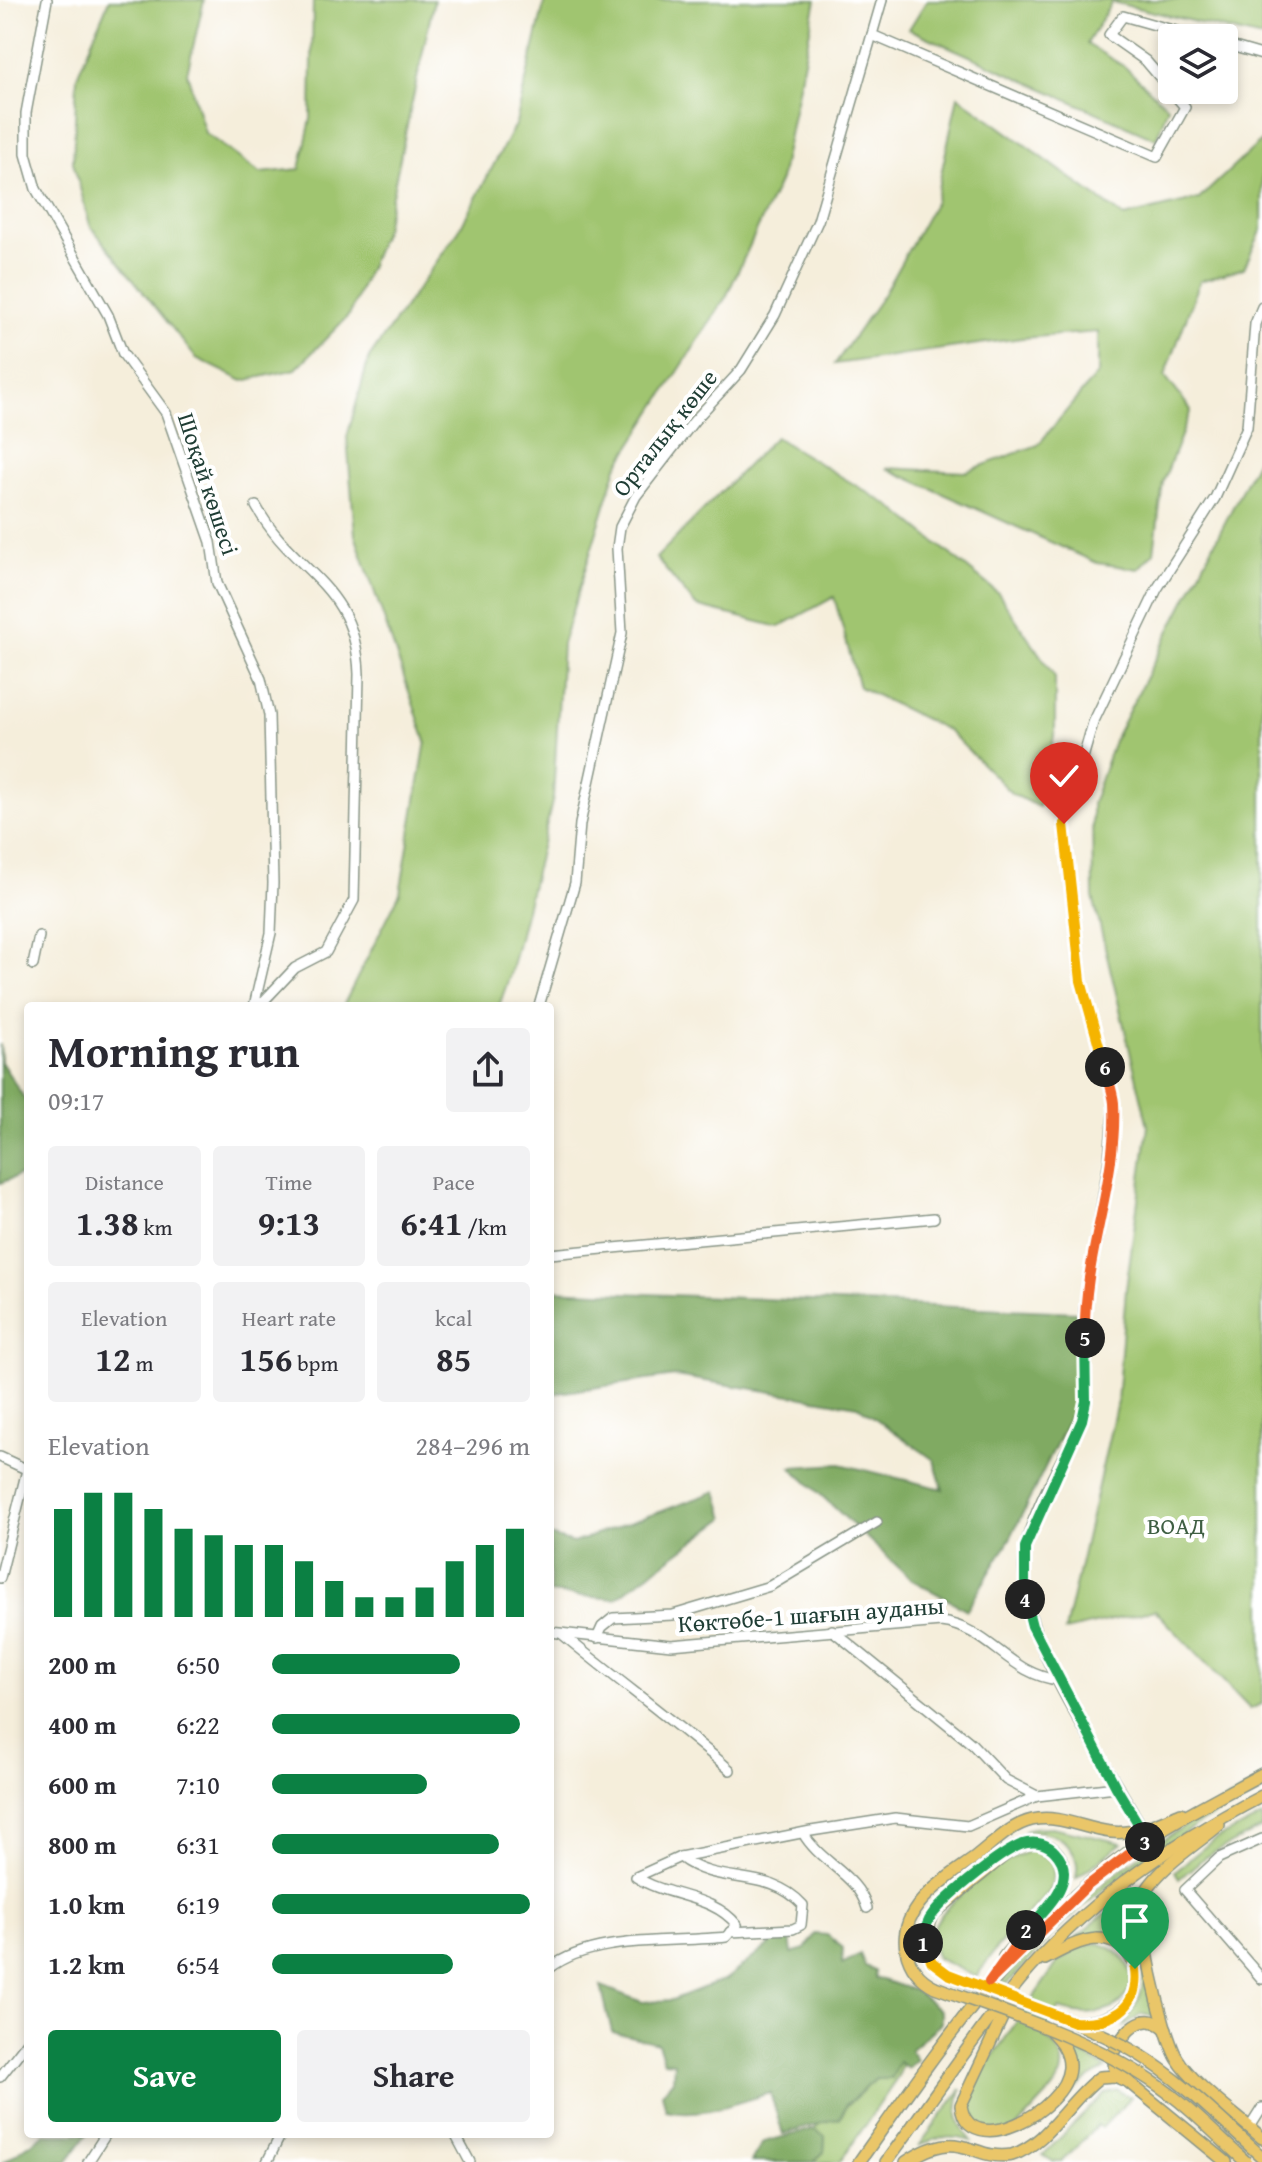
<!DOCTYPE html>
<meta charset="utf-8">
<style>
:root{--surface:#fff;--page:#f2f2f3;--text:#2b2b33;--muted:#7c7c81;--accent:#0b8043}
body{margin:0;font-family:"Gentium Book Plus",serif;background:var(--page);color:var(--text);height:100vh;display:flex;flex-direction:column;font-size:30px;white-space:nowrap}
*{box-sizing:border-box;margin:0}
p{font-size:26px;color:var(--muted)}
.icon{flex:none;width:44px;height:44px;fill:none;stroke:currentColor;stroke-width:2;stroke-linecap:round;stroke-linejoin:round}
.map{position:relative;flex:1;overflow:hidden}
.side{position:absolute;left:24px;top:1002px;width:530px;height:1136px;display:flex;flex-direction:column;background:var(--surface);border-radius:8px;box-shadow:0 4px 12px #0003}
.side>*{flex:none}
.controls{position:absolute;left:1158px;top:24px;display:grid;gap:16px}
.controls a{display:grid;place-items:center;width:80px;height:80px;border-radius:8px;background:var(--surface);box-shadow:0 4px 12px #0003;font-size:40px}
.pin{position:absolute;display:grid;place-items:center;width:68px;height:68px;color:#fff;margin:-82px -34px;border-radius:50% 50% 50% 0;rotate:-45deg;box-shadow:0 0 8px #0007}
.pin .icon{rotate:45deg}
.km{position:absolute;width:40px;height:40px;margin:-20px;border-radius:50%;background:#222;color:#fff;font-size:22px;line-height:40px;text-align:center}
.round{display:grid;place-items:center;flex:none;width:84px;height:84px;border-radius:8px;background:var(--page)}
.head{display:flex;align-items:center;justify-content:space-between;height:136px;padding:0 24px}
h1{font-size:44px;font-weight:700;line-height:60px}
.figures{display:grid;grid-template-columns:repeat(3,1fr);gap:12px;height:136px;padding:8px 24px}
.figures div{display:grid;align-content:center;border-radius:8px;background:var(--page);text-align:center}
.figures b{font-size:34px;font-weight:700}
.figures small{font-size:22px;font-weight:400}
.figures p{font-size:22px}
.chart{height:224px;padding:16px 24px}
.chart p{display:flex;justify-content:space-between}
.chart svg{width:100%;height:144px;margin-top:8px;stroke:var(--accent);stroke-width:6}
.button{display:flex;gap:16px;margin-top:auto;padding:16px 24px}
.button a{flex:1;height:92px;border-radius:8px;background:var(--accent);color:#fff;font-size:32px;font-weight:700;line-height:92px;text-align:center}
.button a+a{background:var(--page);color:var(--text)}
ul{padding:0 24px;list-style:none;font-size:26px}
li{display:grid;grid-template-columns:128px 96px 1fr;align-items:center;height:60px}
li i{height:20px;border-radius:10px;background:var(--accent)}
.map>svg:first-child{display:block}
</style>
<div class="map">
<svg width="1262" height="2162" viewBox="0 0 1262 2162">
<rect width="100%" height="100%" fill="#fff"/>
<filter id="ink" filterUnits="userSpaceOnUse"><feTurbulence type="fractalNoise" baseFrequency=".0125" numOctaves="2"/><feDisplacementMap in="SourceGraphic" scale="16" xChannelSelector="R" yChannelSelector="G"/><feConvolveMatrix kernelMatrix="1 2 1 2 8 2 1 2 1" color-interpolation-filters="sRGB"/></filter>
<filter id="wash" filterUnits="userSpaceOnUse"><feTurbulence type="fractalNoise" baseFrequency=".006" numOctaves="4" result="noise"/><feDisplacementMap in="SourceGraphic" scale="32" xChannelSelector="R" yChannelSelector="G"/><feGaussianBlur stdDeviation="1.8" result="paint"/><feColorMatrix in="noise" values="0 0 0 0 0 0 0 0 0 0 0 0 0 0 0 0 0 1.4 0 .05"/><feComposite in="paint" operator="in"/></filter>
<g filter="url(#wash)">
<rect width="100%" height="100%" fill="#f5eedb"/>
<g fill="#a0c570" stroke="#608152" stroke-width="2">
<path d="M109 0H204L187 73 205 133 260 173 300 169 311 119 313 0H434L385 228 350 314 296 369 243 381 196 358 90 225 73 162 77 76Z"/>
<path d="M545 0H816L780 180 726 297 617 467 562 644 553 798 510 975 499 1006H343L400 893 426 741 355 535 347 437 369 358 459 230 516 123Z"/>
<path d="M927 0H1262V38L1112 2 1087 44 1125 67 1168 107 1156 139 909 29Z"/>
<path d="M958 96 1124 217 1199 199 1262 140V229L1244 268 1200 281 1165 376 1191 410 1163 482 1154 552 1138 569 1097 563 886 468 965 472 1038 445 1098 373V332L1022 338 835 364 883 295 935 202Z"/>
<path d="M775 437 892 507 998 593 1055 677V732L1039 807 1012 794 949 731 859 687 834 597 779 627 696 606 656 558Z"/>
<path d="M1262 450V1704L1250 1709 1155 1610 1065 1631 1117 1402 1126 1289 1148 1126 1093 897 1092 804 1115 738Z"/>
<path d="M1262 1781V1787C1191 1827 1122 1869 1063 1925 1043 1943 1026 1965 1007 1984L1002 1982C1074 1896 1164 1833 1262 1781Z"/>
<path d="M1262 1817V1828L1205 1857 1179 1879 1175 1871 1213 1840Z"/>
<path d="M1052 1827 1122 1843 1076 1878C1083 1844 1053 1829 1024 1832L1031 1828Z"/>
<path d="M1033 1851 1052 1862 1054 1875 1050 1891 999 1945 976 1977 937 1958C932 1948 930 1938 934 1927 942 1904 1010 1852 1033 1851Z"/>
<path d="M1140 1885C1122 1926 1148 1978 1160 2018L1142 2014 1124 2027C1128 2014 1138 2005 1141 1993 1150 1966 1128 1936 1100 1934 1092 1933 1083 1936 1075 1938Z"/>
<path d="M1097 1943C1156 1959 1135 2033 1059 2009L1045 2037C1054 2045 1064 2055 1062 2069 1061 2083 1046 2096 1037 2106 1008 2138 989 2159 966 2106L973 2085 1058 1962 1076 1949Z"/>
<path d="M1073 2049 1106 2068 1085 2081 1057 2108 1074 2075Z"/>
<path d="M899 2062 903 2064 898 2077 840 2162H813L824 2152 825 2137 814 2129 821 2122 840 2118 847 2105 876 2079H891Z"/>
<path d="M961 2089C955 2110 956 2123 971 2141 951 2135 938 2137 919 2146Z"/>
<path d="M1117 2090 1131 2097 1102 2128 1098 2125 1061 2162H1054L1043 2155 1105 2093Z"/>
</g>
<g fill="#80aa62" stroke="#50744b" stroke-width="2">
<path d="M0 1044 1 1062 28 1104V1172L0 1183Z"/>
<path d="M550 1290 1077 1312 1075 1406 1011 1537 967 1610 912 1580 791 1467 840 1464 943 1489 934 1460 858 1406 675 1376 550 1394Z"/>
<path d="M717 1491 725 1518 615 1599 550 1593V1536L573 1543Z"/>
<path d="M815 1934 827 1935 843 1948 842 1964 860 1954 865 1966 874 1970 875 1978 914 1990 941 2011V2023L910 2050 917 2060 908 2068 899 2062 892 2079H876L847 2104 840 2118 783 2134 770 2093C735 2103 701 2118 666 2110L662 2093 673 2080 674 2062 664 2061 658 2043 612 2032 601 1986 642 2002 672 2000 726 1979 777 1939 790 1938 792 1953 806 1949Z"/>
<path d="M814 2129 825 2136 824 2152 813 2162H751L763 2142Z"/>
<path d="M44 2134H87L67 2162H4Z"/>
</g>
</g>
<g filter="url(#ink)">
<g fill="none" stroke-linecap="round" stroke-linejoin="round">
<g stroke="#8a9688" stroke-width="12">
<g id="minor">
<path d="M47 0 26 113V154L36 189 108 315 123 354 166 413 211 542 217 583 261 679 269 715 273 883 271 933 254 1006"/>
<path d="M872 35 1157 157 1185 107 1146 61 1109 35 1123 16 1201 38"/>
<path d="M1224 44 1262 55"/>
<path d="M256 506C293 574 356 583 359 674L354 900 326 952 295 968 259 1006"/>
<path d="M33 965 39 936"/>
<path d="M539 1006 575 883 580 824 622 633 617 548 620 527 636 496 694 421 741 370 775 315 818 221 882 0"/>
<path d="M550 1254 934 1218"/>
<path d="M0 1457 26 1469"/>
<path d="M0 1578 28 1466"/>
<path d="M832 1630 972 1744 1006 1780 1037 1796"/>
<path d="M550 1632 671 1645 941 1622C990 1628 1009 1675 1059 1680"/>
<path d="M562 1634C618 1681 676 1722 730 1770"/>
<path d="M597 1638 602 1627 613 1618 673 1615 770 1586 877 1522"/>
<path d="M803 1833C820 1863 857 1874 867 1908"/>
<path d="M1145 1833C1105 1756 1011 1637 1025 1550 1031 1512 1065 1455 1082 1420L1086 1401 1084 1311 1109 1160 1114 1102 1081 981 1064 824 1093 723 1157 589 1215 498 1247 427 1255 324 1262 307"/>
<path d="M1262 1839 1219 1858 1185 1890 1262 1979"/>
<path d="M680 1857C720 1888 767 1866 803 1905L801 1925 793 1929 730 1932"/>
<path d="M550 1968C592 1935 673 1943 726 1937L737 1925C712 1894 668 1898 636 1877L680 1857 811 1831 895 1818 968 1826 1037 1796 1116 1787"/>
<path d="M0 2077 28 2041"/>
<path d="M1250 2127 1262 2108"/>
<path d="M455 2134 470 2162"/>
<path d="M88 2162 106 2134"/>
<path d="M267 2162 281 2134"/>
</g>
</g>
<g stroke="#8a9688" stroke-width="14">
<g id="major">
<path d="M1219 1825C1196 1845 1162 1865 1146 1891 1133 1914 1163 2034 1177 2058 1193 2085 1238 2116 1262 2138"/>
<path d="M1045 1959C1060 1951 1079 1940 1097 1939 1150 1939 1156 2026 1074 2022"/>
<path d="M948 1974 932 1962 923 1943 933 1914 1013 1848C1026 1842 1042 1839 1054 1850 1088 1881 1022 1933 1004 1957"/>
<path d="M935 1987C919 1979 910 1968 906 1950 898 1906 945 1880 976 1857 993 1844 1010 1825 1032 1820 1059 1814 1084 1829 1111 1832 1136 1835 1159 1822 1181 1813"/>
<path d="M1008 2005 961 2105C968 2162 1066 2111 1069 2068 1070 2052 1060 2040 1050 2030"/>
<path d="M1166 2029C1143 2008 1124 2032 1113 2053L1115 2071 1226 2162"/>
<path d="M859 2162C939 2048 1016 1934 1130 1851 1171 1821 1218 1798 1262 1774"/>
<path d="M886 2162C931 2102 972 2038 1020 1980 1086 1902 1172 1843 1262 1796"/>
<path d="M906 2162C962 2124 971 2162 1012 2155 1048 2144 1070 2098 1100 2077L1115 2076 1124 2080"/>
</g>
</g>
<use href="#minor" stroke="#fff" stroke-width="9"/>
<use href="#major" stroke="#eac669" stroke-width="11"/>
<g stroke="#8a9688" stroke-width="14" stroke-linecap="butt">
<g id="major-bridge">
<path d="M948 1974C1010 2002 1076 2017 1135 2052 1182 2080 1221 2120 1262 2157"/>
<path d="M935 1987C1009 2014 1087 2038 1153 2082 1187 2104 1216 2135 1246 2162"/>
</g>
</g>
<use href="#major-bridge" stroke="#eac669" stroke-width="11"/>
</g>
</g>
<g fill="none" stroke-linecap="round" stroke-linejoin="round" filter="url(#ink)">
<g stroke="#fff" stroke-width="16">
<path id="split-1" d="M923 1943 932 1962 948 1974 1074 2022C1110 2024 1140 2010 1135 1969"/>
</g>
<g stroke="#fff" stroke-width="16">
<path id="split-2" d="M923 1943C924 1932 926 1922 933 1914 946 1897 1007 1846 1027 1843 1037 1841 1048 1844 1055 1852 1081 1879 1044 1911 1026 1930"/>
</g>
<g stroke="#fff" stroke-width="16">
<path id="split-3" d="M1026 1930 989 1982 1087 1886 1145 1842"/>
</g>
<g stroke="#fff" stroke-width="16">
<path id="split-4" d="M1025 1599 1032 1626 1116 1787 1148 1840 1145 1842"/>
</g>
<g stroke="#fff" stroke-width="16">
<path id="split-5" d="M1025 1599V1547L1082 1420 1086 1401 1085 1338"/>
</g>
<g stroke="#fff" stroke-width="16">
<path id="split-6" d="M1085 1338C1082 1259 1118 1182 1114 1103 1113 1092 1108 1079 1105 1067"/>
</g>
<g stroke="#fff" stroke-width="16">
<path id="split-7" d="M1064 824 1081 981 1105 1067"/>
</g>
<use href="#split-1" stroke="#f5b400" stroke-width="10"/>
<use href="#split-2" stroke="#22a559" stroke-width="10"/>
<use href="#split-3" stroke="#f0652b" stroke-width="10"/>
<use href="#split-4" stroke="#22a559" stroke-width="10"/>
<use href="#split-5" stroke="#22a559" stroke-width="10"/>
<use href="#split-6" stroke="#f0652b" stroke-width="10"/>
<use href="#split-7" stroke="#f5b400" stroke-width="10"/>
</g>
<g text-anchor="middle" stroke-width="8" stroke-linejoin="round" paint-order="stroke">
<g font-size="24" fill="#1f3d34" stroke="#fff">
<text transform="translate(665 433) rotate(-52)" y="8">Орталық көше</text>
<text transform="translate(208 484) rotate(72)" y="8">Шоқай көшесі</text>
<text transform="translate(811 1615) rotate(-4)" y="8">Көктөбе-1 шағын ауданы</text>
</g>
<g font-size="24" fill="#3f5f43" stroke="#fff">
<text x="1176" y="1534">ВОАД</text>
</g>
</g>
</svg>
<div class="controls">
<a><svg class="icon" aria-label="layers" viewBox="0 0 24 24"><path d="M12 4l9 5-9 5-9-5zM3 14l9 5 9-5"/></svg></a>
</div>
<div class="pin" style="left:1135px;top:1969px;background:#1e9e55"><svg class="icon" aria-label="arrive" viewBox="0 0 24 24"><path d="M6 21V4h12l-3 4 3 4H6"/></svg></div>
<div class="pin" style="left:1064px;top:824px;background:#d93025"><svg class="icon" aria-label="check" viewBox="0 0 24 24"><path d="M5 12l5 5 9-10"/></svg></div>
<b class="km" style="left:923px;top:1943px">1</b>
<b class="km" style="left:1026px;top:1930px">2</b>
<b class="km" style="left:1145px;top:1842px">3</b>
<b class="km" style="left:1025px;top:1599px">4</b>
<b class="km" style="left:1085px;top:1338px">5</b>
<b class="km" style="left:1105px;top:1067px">6</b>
<section class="side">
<div class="head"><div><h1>Morning run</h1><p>09:17</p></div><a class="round"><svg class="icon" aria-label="share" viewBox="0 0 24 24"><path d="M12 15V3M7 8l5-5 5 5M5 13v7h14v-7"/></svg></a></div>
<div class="figures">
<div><p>Distance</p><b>1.38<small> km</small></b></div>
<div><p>Time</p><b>9:13</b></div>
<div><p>Pace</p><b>6:41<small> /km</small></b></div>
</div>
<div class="figures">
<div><p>Elevation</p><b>12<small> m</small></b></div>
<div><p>Heart rate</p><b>156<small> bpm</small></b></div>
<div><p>kcal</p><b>85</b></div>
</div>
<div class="chart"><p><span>Elevation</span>284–296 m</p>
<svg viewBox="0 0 160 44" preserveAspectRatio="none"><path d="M5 44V11M15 44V6M25 44V6M35 44V11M45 44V17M55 44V19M65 44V22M75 44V22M85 44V27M95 44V33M105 44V38M115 44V38M125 44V35M135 44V27M145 44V22M155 44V17"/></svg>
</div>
<ul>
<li><b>200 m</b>6:50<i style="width:73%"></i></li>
<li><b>400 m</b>6:22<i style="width:96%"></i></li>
<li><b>600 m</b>7:10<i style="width:60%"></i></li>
<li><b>800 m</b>6:31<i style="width:88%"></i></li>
<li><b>1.0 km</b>6:19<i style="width:100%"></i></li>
<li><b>1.2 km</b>6:54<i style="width:70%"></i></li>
</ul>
<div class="button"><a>Save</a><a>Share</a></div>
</section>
</div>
